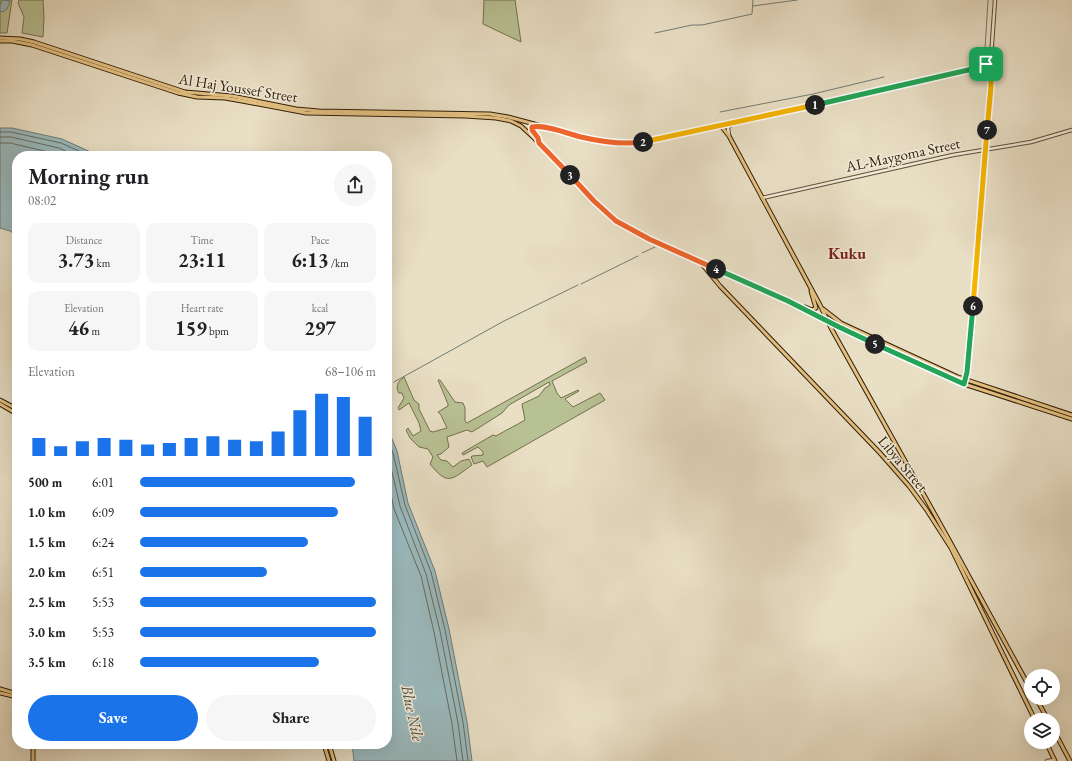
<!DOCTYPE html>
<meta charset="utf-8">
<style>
:root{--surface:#fff;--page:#f6f6f6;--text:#202124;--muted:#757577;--accent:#1a73e8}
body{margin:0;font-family:"EB Garamond",serif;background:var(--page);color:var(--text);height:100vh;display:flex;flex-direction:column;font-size:15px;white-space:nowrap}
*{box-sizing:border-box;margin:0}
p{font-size:13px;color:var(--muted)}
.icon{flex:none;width:22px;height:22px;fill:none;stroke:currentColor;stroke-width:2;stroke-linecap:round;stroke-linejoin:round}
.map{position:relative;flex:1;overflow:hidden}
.sheet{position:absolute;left:12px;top:151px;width:380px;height:598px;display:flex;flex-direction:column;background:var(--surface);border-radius:16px;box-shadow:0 4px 16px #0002}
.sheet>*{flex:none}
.fabs{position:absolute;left:1024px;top:669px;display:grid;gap:8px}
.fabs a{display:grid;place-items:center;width:36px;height:36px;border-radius:50%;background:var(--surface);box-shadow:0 4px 16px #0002;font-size:20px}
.pin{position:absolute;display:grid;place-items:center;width:34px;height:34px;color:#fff;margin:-17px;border-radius:8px;box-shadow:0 2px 6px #0006}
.km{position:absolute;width:20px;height:20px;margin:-10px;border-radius:50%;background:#222;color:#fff;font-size:11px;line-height:20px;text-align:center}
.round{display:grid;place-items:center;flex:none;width:42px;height:42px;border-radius:21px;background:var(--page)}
.summary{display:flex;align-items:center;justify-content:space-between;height:68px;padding:0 16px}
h1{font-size:22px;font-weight:700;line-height:30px}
.stats{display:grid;grid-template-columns:repeat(3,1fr);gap:6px;height:68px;padding:4px 16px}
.stats div{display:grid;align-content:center;border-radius:10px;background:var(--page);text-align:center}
.stats b{font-size:20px;font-weight:700}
.stats small{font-size:11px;font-weight:400}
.stats p{font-size:11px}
.chart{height:112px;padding:8px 16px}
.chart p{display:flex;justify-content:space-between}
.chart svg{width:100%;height:72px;margin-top:4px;stroke:var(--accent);stroke-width:6}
.button{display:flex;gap:8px;margin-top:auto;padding:8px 16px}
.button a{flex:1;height:46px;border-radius:24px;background:var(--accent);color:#fff;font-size:16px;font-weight:700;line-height:46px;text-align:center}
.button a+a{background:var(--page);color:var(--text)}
ul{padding:0 16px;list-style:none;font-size:13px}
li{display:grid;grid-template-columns:64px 48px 1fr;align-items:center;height:30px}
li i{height:10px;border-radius:5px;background:var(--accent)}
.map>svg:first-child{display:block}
</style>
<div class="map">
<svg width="1072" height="761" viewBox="0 0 1072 761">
<rect width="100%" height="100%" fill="#e9dfc5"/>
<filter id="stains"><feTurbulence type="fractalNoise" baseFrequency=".005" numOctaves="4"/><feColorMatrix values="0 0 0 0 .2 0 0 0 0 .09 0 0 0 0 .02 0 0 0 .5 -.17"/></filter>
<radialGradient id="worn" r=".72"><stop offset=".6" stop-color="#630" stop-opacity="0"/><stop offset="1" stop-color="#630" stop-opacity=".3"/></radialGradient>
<g fill="#b8c194" stroke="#74704e">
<path d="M0 0H12L7 33H0Z"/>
<path d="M19 0H43L44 18 43 37 22 33 24 17 18 3Z"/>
<path d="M484 0H515L521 42 483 24Z"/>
<path d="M585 357 587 362 552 381 557 393 561 398 578 390 579 391 565 399 573 407 600 393 605 400 487 467 483 461 474 464 471 457 472 456 483 455V452L478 447 463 455 462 453 493 435 496 436C506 430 515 426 525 420L522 404 539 396 545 388 550 385 549 382 509 405 502 413 472 432 467 430 447 437 449 447 441 454 437 455 441 460 447 461 453 467 461 461 469 459 472 465C451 480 448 486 430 464L433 457 428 449 419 447 410 438 406 430 408 428 413 436 421 431 419 423 409 403 399 410 398 408 404 398 402 393H399C395 387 398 381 404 377L414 400 419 404V409L430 431 433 432 447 428 441 415 438 412 448 406V404L438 380H440L455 402 463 403 465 408V421L467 423Z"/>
</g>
<g fill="#9bbabe" stroke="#707c75">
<path d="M3 0 10 1 7 9 3 12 0 11V5Z"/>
<path d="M0 128H12L62 139 95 154 97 156H17V236L10 231 0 228Z"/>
<path d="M387 427 397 451 408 503 435 571 449 629 467 722 472 761H354L352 744H387Z"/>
</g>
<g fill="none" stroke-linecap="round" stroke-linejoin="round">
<g stroke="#656c62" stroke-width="1">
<path d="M0 132H11L61 143 90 156"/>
<path d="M0 137H11L59 148 76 156"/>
<path d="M0 143H10L57 154 62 156"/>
<path d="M387 438 393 453 405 505 431 572 445 630 463 722 468 761"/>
<path d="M387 451 400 506 426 574 440 631 458 723 463 761"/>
<path d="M387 476 394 509 421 576 434 632 452 724 457 761"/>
</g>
<g stroke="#707c75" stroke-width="1">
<path d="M753 6 797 0"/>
<path d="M655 33 692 25H702L752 14 753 0"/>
<path d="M985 49 988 0"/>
<path d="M720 112 813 94 884 77"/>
<path d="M642 253 655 247"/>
<path d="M581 284 638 256"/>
<path d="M394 382 504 321 578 285"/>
</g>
<g stroke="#5e4e36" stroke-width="4.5">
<g id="minor">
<path d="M981 67 988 69 991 73"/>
<path d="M718 126 980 67 986 64 991 58 995 0"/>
<path d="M729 136 728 128 732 123"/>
<path d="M762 198 953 155 1031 142 1072 130"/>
<path d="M964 384 967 372 971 339 991 87V58"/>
<path d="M1047 761 1055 760"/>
</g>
</g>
<g stroke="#2f1e07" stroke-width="5">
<g id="major">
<path d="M0 38 20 39 34 42 185 92 232 96 296 109 319 111 490 114 508 117 583 137 620 144 646 141 716 126 722 127 729 136 820 305 831 328 948 538 1031 690"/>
<path d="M0 41H12L32 45 178 93 197 97 225 98 242 101 306 113 465 116 496 118 511 121 521 126 535 139 594 201 612 219 649 239 788 301 839 327 964 384 1072 419"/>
<path d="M538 126 534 127 531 129 539 141"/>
<path d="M701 263 720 286 880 453 909 486 926 509 951 548 1035 720"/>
<path d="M805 307 812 310 816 308 811 291"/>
<path d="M823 309 841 323 958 377 1072 415"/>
<path d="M0 400 17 409"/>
<path d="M0 404 17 414"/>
<path d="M0 689 17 694"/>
<path d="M0 693 17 697"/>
<path d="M1036 698 1048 720"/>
<path d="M1053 729 1070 761"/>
<path d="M1046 742 1055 761"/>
<path d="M33 744V761"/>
<path d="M324 744 329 761"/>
<path d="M329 744 334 761"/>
</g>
</g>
<use href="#minor" stroke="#f1ead9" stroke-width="2.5"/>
<use href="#major" stroke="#e4c082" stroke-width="3"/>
</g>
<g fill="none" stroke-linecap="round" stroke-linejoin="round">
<g stroke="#fff" stroke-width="8">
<path id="split-1" d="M815 105 977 68 986 64"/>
</g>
<g stroke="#fff" stroke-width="8">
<path id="split-2" d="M643 142 815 105"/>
</g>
<g stroke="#fff" stroke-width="8">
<path id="split-3" d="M570 175 539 143 538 138 532 130V127C545 124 568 134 581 137 602 142 622 145 643 142"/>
</g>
<g stroke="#fff" stroke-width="8">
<path id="split-4" d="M570 175 594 201 616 221 649 239 716 269"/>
</g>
<g stroke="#fff" stroke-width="8">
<path id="split-5" d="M716 269 788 301 839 327 875 344"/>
</g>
<g stroke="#fff" stroke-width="8">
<path id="split-6" d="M875 344 964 384 967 372 973 306"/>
</g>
<g stroke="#fff" stroke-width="8">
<path id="split-7" d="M973 306 987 130"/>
</g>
<g stroke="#fff" stroke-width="8">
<path id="split-8" d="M986 64 991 58V87L987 130"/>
</g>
<use href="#split-1" stroke="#22a559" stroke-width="5"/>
<use href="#split-2" stroke="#f5b400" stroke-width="5"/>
<use href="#split-3" stroke="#f0652b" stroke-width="5"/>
<use href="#split-4" stroke="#f0652b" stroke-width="5"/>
<use href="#split-5" stroke="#22a559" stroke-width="5"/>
<use href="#split-6" stroke="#22a559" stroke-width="5"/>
<use href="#split-7" stroke="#f5b400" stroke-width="5"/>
<use href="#split-8" stroke="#f5b400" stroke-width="5"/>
</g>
<g text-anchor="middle" stroke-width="3" stroke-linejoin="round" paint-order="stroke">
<g font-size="15" fill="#2f1e07" stroke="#f1ead9">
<text transform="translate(238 88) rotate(9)" y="5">Al Haj Youssef Street</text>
<text transform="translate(903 155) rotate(-12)" y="5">AL-Maygoma Street</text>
<text transform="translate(903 464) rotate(50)" y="5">Libya Street</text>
</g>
<g font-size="16" font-weight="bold" fill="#7a1f14" stroke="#f1ead9">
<text x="847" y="259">Kuku</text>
</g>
<g font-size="16" font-style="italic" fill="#4f4d3e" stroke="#f1ead9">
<text transform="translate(413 713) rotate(78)" y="6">Blue Nile</text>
</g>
</g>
<rect width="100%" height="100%" filter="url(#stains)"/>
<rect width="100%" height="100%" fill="url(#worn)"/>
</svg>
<div class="fabs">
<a><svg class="icon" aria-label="locate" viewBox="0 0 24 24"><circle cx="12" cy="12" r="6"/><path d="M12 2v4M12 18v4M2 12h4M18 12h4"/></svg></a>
<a><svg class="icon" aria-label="layers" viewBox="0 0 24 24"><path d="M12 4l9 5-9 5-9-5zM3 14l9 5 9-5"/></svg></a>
</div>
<div class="pin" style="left:986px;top:64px;background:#1e9e55"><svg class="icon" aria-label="arrive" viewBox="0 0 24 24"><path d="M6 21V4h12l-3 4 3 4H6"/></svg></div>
<b class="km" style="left:815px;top:105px">1</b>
<b class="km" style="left:643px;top:142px">2</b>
<b class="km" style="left:570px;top:175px">3</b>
<b class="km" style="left:716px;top:269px">4</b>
<b class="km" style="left:875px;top:344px">5</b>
<b class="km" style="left:973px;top:306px">6</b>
<b class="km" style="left:987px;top:130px">7</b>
<section class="sheet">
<div class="summary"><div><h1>Morning run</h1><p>08:02</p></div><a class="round"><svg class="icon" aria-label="share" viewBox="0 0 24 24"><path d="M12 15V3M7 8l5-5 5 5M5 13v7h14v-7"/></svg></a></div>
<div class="stats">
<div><p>Distance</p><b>3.73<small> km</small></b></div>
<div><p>Time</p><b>23:11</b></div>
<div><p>Pace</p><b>6:13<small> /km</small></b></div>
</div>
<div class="stats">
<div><p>Elevation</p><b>46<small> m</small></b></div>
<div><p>Heart rate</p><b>159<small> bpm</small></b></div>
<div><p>kcal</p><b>297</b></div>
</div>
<div class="chart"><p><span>Elevation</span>68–106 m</p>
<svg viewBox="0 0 160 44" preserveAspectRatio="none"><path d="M5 44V33M15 44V38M25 44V35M35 44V33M45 44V34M55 44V37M65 44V36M75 44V33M85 44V32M95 44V34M105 44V35M115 44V29M125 44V16M135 44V6M145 44V8M155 44V20"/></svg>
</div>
<ul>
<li><b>500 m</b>6:01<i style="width:91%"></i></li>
<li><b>1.0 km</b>6:09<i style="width:84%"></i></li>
<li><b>1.5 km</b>6:24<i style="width:71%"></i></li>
<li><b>2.0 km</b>6:51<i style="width:54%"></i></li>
<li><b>2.5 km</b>5:53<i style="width:100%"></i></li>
<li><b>3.0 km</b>5:53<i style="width:100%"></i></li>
<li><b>3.5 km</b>6:18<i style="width:76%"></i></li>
</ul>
<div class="button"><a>Save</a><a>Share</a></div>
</section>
</div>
